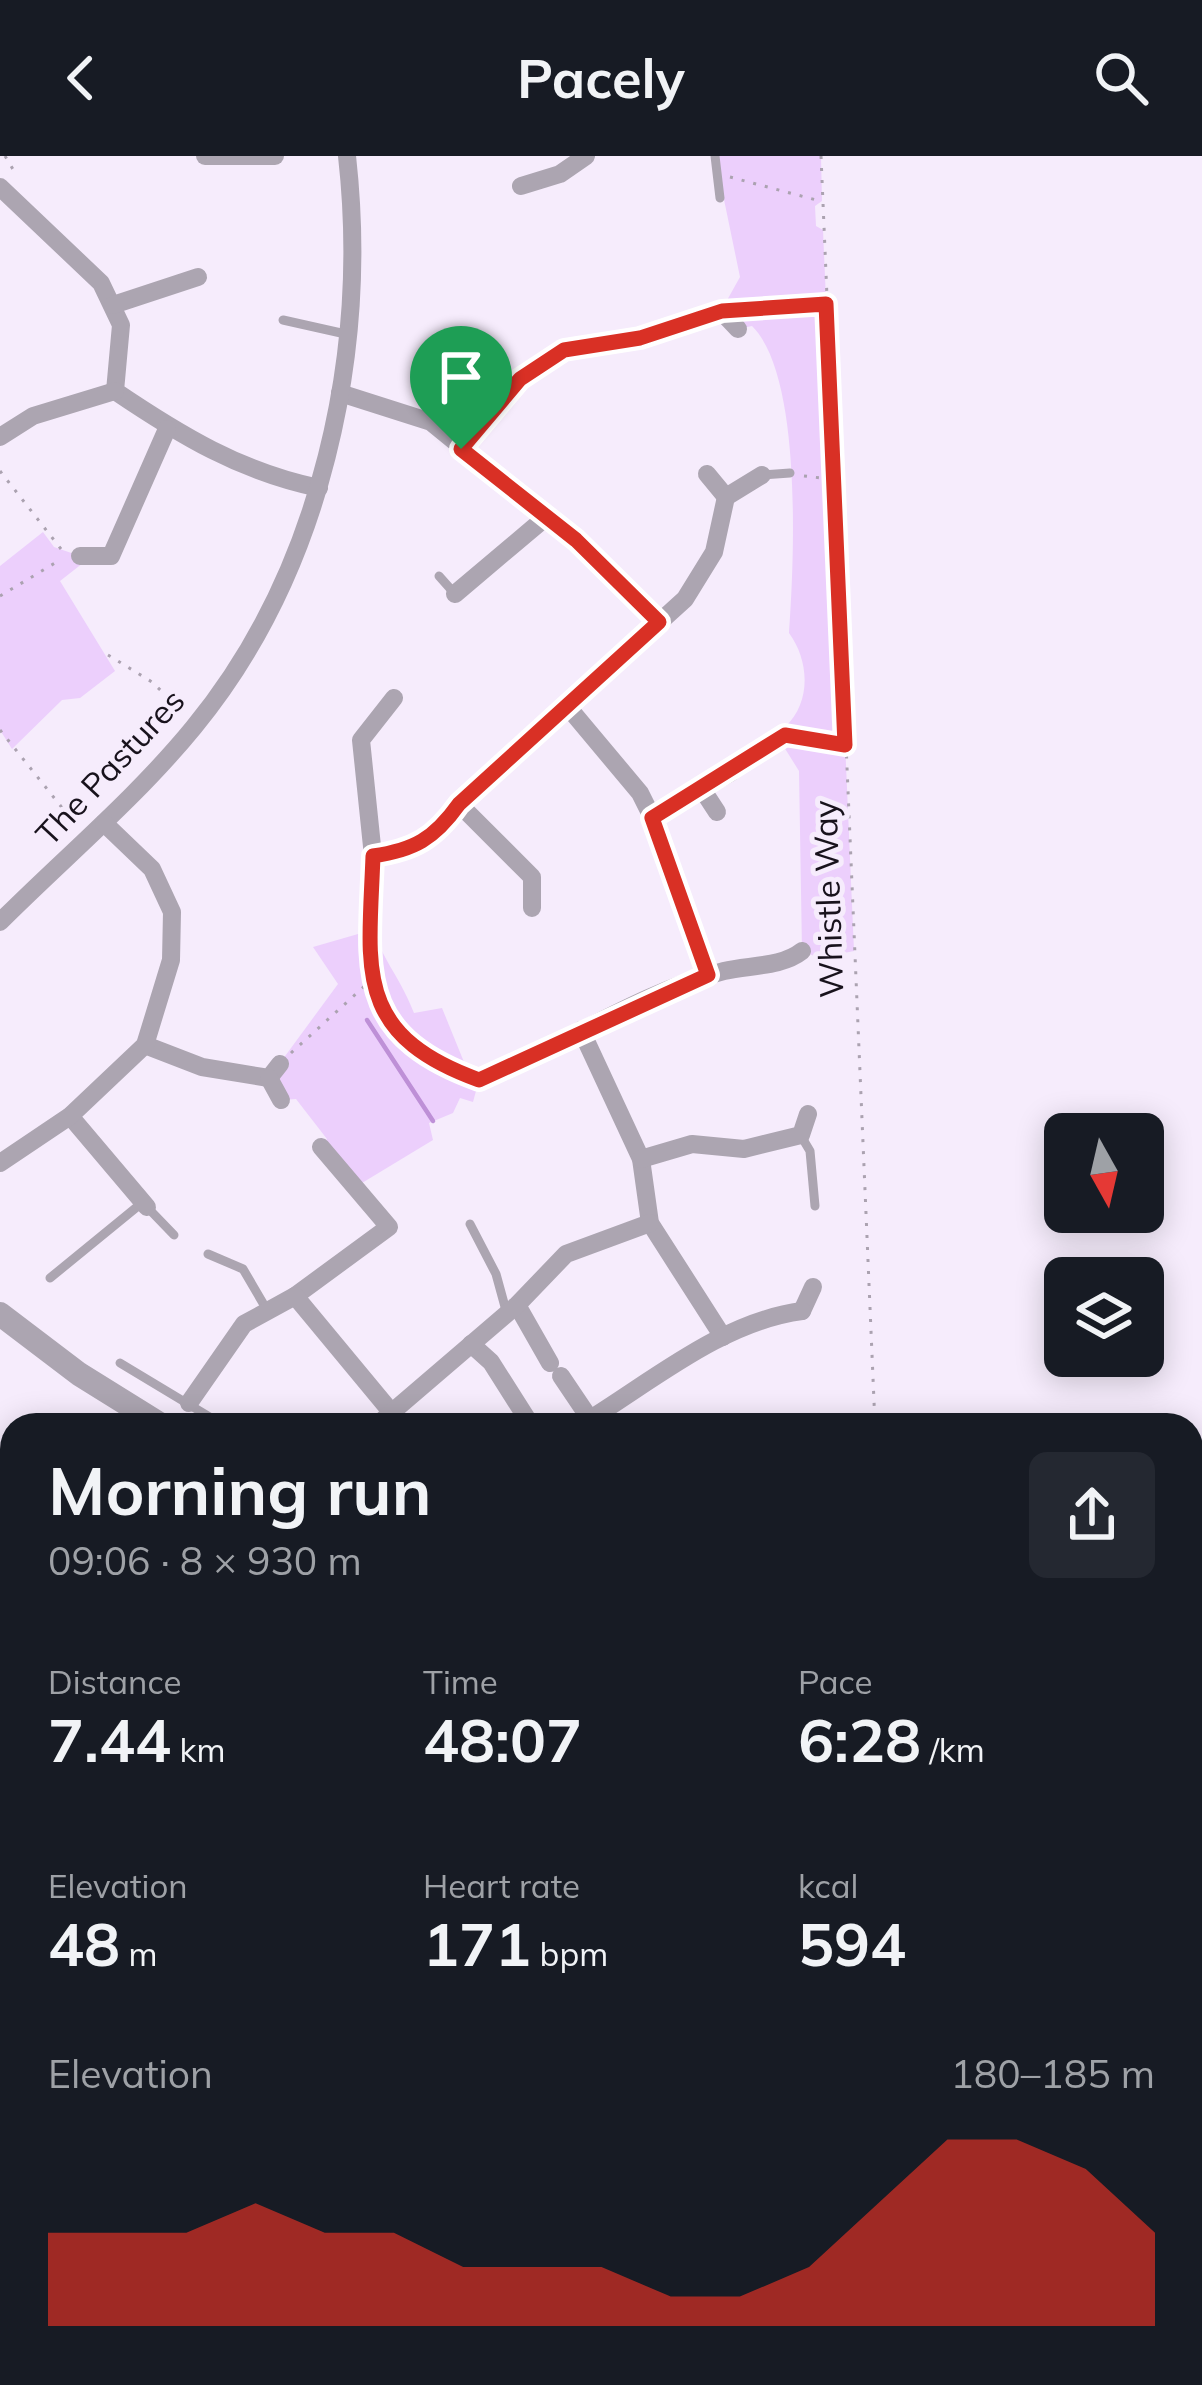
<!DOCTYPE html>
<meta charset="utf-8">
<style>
:root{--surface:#171b24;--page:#242831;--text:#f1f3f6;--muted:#9ea1a6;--accent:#d93025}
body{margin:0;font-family:Mulish,sans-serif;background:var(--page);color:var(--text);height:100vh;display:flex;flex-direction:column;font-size:45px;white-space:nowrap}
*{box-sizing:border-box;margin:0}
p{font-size:39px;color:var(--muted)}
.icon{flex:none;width:66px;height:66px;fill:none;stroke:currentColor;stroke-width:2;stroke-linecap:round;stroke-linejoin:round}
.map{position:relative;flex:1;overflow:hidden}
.side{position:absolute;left:0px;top:1257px;width:1203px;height:972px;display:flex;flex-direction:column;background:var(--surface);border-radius:36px 36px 0 0;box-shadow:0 6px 30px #0003}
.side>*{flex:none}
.needle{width:78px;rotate:172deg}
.buttons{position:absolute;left:1044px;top:957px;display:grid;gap:24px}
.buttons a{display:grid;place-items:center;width:120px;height:120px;border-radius:18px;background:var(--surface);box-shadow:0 6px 30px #0003;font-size:60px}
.pin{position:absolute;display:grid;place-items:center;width:102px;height:102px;color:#fff;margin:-123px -51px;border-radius:50% 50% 50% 0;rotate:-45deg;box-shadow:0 0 12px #0007}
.pin .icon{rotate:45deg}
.round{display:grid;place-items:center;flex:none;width:126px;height:126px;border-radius:18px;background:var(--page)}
.overview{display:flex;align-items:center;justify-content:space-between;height:204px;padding:0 48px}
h1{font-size:66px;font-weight:700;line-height:90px}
.metrics{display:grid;grid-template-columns:repeat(3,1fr);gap:18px;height:204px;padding:12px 48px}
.metrics div{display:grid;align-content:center}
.metrics b{font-size:60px;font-weight:700}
.metrics small{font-size:33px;font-weight:400}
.metrics p{font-size:33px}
.chart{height:336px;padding:24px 48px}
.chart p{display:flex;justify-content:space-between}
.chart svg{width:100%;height:216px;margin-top:12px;fill:var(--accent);opacity:.7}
header{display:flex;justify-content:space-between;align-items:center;height:156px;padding:0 48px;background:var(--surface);font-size:54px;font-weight:700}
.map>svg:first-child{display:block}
</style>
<header><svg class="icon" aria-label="back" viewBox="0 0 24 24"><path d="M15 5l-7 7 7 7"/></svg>Pacely<svg class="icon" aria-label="search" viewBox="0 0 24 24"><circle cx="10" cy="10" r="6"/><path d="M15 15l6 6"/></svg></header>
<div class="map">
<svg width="1202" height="2229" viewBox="0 0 1202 2229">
<rect width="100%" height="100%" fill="#f6ecfc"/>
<g fill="#eccffc">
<path d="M715 0H821L822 45 815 50 816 70 823 74 854 795 819 802 802 795 799 615 784 591 785 571C812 546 809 504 789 477 794 407 803 220 752 170L738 173 721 155 740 121Z"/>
<path d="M43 376 54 391 80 400 83 407 60 425 115 515 80 542 62 544 12 593 0 574V410Z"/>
<path d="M362 750H368C374 796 398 815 414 857L442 852 466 911 479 924 473 946 460 942 453 957 429 967 433 984 357 1030 321 991 327 983 296 943 281 944 269 922 338 828 313 791 365 776Z"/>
<path d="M12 1571V1738L0 1726V1581Z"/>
<rect x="890" y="2217" width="62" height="12"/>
</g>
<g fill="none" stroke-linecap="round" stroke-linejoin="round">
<path stroke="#be90d7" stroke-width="4.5" d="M367 864 433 965"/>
<g stroke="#aba2b0" stroke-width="3" stroke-dasharray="3 9" stroke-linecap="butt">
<path d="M5 0 14 15"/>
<path d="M821 0 875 1269"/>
<path d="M730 21 820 45"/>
<path d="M747 154 826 149"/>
<path d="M0 315 61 393"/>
<path d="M804 320 830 323"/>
<path d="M0 440 60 404"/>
<path d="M108 499 152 526 182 555"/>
<path d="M0 574 75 668"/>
<path d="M798 581 842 588"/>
<path d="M367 760C366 850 384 873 461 917"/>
<path d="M291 897 368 827"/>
<path d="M0 1569 12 1566"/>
<path d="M1191 1794 1202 1785"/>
<path d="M903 2217 904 2229"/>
<path d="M1196 2229 1202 2223"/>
</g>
<g stroke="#aca5b1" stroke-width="9">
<path d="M715 0 720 42"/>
<path d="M283 164 350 179"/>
<path d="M762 319 790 317"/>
<path d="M439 420 455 438"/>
<path d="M730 617 785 579"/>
<path d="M801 980 810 995 815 1050"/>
<path d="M147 1051 174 1079"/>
<path d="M470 1068 496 1118 507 1158"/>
<path d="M208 1098 243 1113 267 1154"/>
<path d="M50 1122 143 1046"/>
<path d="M120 1207 223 1269"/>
</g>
<g stroke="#aca5b1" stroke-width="18">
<path d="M205 0H275"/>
<path d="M521 30 560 18 586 0"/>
<path d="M0 31 101 127 121 169 115 235C180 279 241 316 319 332"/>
<path d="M113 149 198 121"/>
<path d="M721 155 738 173"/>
<path d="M340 237 431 266 576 384 659 467"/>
<path d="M0 281 33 260 115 235"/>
<path d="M461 293 520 223 564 194 641 182 721 155"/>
<path d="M707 318 726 341"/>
<path d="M80 400H111L167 273"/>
<path d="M455 438 545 362"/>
<path d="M394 542 361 584 373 700C415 694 434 683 459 648L685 443 714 396 726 341 762 319"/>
<path d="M568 551 640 637 652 661 708 819"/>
<path d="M702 633 717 656"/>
<path d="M459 648 532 721V752"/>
<path d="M652 661 730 617"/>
<path d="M372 743 373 700"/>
<path d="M0 766C65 701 136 642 194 571 322 415 369 196 347 0"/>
<path d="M581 874 641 1003 650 1067 723 1181"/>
<path d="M145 889 202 911 269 922 280 908"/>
<path d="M269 922 281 944"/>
<path d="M479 924C562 891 637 837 724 815 750 809 782 811 802 795"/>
<path d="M70 960 147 1051"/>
<path d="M641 1003 692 988 744 993 801 979 808 958"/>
<path d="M0 1007 70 960 145 889 171 804 172 756 152 713 104 667"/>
<path d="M295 1140 389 1071 321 991"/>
<path d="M517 1149 550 1207"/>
<path d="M802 1155 813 1131"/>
<path d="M471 1188 491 1206 531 1269"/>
<path d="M561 1220 594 1269"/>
<path d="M189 1247 244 1168 295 1140 392 1257"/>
<path d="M592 1262C656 1222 725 1165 802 1155"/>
<path d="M377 1269 517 1149 566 1098 650 1067"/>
<path d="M0 1501 12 1493"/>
<path d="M0 1875 12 1886"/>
<path d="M124 2229 134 2217"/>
<path d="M775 2229V2217"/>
</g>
<g stroke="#aca5b1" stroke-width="24">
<path d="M0 1158 79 1218 161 1269"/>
<path d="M1191 2193H1202"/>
</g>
</g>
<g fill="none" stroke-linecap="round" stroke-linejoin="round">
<g stroke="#fff" stroke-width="24">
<path id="route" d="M826 148 845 589 785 579 652 662 708 819 479 924C352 878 369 812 373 700 414 694 434 683 459 648L659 466 576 384 461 293 520 223 564 194 640 182 722 155Z"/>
</g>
<use href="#route" stroke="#d93025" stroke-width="15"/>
</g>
<g text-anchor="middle" stroke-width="10" stroke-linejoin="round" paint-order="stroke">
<g font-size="33" fill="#18121c" stroke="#f6ecfc">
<text transform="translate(110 611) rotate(-47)" y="12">The Pastures</text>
<text transform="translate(828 743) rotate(-92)" y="12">Whistle Way</text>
</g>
</g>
</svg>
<div class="buttons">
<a><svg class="needle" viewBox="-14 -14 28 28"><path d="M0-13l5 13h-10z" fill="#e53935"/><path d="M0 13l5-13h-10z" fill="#9ea1a6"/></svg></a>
<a><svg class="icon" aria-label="layers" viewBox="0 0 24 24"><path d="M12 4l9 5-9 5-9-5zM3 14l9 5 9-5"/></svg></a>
</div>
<div class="pin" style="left:461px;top:293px;background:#1e9e55"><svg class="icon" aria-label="arrive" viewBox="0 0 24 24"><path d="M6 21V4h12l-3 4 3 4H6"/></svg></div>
<section class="side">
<div class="overview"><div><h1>Morning run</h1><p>09:06 · 8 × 930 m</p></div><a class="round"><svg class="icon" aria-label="share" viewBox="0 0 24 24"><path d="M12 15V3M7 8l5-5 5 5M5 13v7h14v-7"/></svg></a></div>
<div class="metrics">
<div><p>Distance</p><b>7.44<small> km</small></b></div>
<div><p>Time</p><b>48:07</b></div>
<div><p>Pace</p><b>6:28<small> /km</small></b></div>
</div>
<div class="metrics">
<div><p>Elevation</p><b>48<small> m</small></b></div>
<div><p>Heart rate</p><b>171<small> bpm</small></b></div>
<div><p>kcal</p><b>594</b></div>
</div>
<div class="chart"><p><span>Elevation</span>180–185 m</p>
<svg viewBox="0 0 160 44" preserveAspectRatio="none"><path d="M0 44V25L10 25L20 25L30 19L40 25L50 25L60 32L70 32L80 32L90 38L100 38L110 32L120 19L130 6L140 6L150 12L160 25V44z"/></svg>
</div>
</section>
</div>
